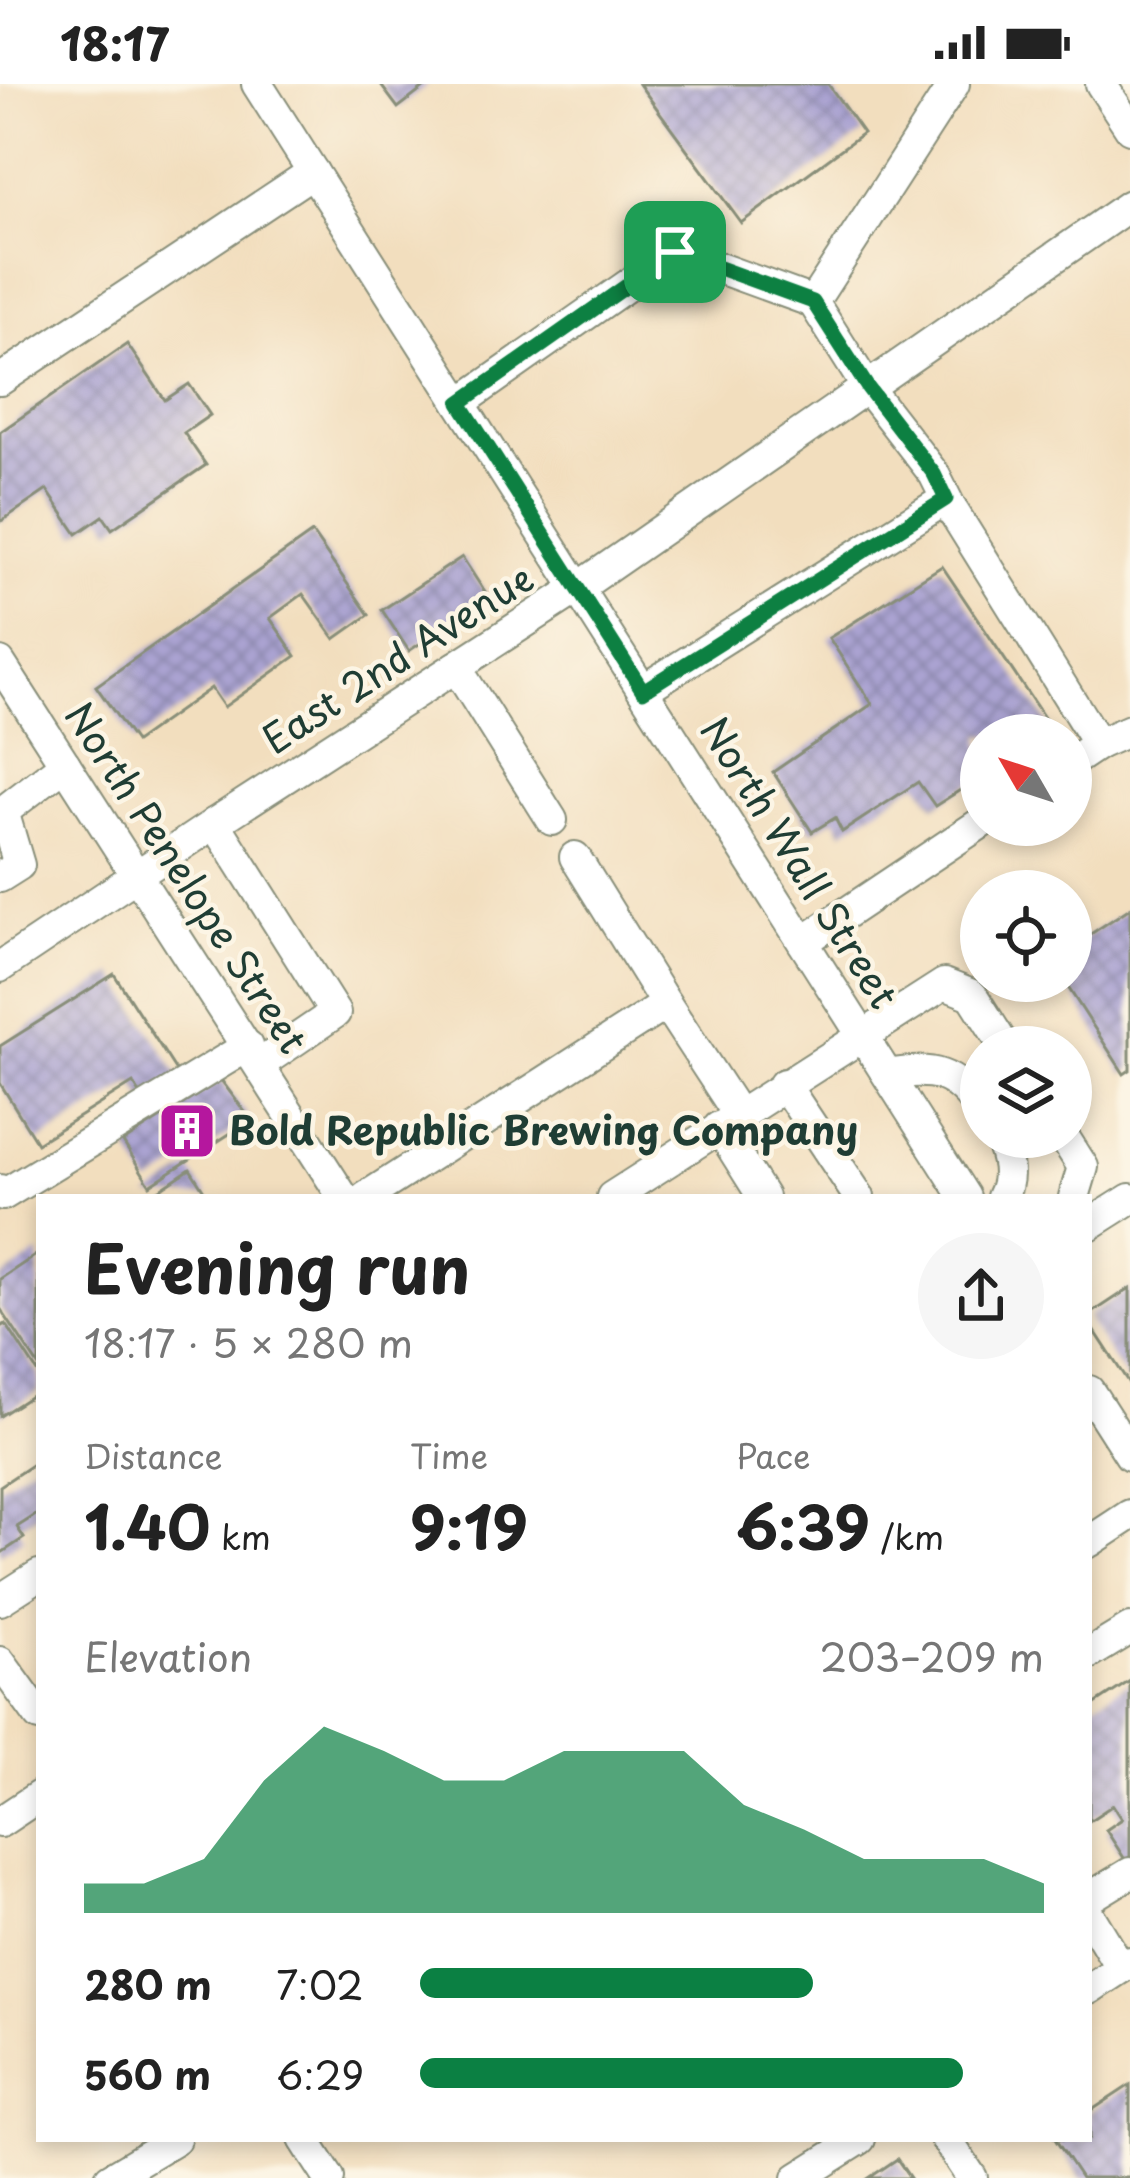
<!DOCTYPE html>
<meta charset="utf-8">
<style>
:root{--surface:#fff;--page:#f6f6f6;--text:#222;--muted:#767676;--accent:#0b8043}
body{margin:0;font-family:"Playpen Sans",sans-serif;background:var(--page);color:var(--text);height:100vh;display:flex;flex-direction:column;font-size:45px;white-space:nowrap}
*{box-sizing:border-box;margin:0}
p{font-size:39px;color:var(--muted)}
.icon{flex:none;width:66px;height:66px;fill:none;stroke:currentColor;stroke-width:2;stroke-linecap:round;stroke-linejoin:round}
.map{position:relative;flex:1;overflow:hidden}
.sheet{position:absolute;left:36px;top:1110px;width:1056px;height:948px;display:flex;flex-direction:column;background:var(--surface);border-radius:0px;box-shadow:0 6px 18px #0003}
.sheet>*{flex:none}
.needle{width:78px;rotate:309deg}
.controls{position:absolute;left:960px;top:630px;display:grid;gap:24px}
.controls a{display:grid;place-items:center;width:132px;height:132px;border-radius:50%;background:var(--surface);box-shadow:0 6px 18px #0003;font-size:60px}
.pin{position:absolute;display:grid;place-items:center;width:102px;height:102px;color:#fff;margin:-51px;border-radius:24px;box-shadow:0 6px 18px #0006}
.round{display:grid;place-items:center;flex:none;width:126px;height:126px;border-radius:63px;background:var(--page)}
.headline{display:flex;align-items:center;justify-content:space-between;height:204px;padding:0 48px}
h1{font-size:66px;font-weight:700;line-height:90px}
.stats{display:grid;grid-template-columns:repeat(3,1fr);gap:18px;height:204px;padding:12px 48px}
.stats div{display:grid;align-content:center}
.stats b{font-size:60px;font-weight:700}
.stats small{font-size:33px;font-weight:400}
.stats p{font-size:33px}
.chart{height:336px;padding:24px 48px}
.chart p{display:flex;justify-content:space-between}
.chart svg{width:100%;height:216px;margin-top:12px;fill:var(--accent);opacity:.7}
ul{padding:0 48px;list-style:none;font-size:39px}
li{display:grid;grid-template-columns:192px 144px 1fr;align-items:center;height:90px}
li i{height:30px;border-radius:15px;background:var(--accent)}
.status{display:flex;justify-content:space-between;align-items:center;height:84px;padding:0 60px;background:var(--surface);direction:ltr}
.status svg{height:33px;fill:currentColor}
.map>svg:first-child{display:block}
</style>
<div class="status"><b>18:17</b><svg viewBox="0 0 49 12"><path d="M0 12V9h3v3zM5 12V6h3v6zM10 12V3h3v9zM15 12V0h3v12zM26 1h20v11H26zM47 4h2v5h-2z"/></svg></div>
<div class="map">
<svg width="1130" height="2094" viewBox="0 0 1130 2094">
<defs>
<pattern id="building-cross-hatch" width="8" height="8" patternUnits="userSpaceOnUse" patternTransform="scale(3)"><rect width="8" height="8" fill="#aaa3d1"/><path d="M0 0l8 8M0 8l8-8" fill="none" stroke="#8a86aa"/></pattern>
</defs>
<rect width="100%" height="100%" fill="#fcf5e5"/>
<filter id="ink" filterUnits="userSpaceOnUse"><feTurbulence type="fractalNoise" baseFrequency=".00833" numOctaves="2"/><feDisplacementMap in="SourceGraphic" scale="24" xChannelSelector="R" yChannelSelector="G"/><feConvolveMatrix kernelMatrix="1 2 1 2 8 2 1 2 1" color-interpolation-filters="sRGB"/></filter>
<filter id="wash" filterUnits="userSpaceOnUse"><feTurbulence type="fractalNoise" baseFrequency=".004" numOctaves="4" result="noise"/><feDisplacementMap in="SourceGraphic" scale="48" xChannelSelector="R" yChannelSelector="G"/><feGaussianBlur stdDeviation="2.7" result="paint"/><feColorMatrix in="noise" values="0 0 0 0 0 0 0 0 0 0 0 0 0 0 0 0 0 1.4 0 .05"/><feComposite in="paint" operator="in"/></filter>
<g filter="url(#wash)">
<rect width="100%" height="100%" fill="#f2debe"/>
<g id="blocks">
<g fill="url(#building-cross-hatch)">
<path d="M380 0H429L398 24Z"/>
<path d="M639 0H828L863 49 741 139Z"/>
<path d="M127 260 165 316 189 300 210 331 184 349 206 381 112 445 103 432 77 450 47 406 0 438V348Z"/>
<path d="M312 449 369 531 335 555 303 510 270 534 296 572 224 623 211 604 135 658 96 602Z"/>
<path d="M462 473 488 513 409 567 382 526Z"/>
<path d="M942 482 1053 647 1047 651H981V693L935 722 918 698 842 748 835 734 812 748 773 688 872 620 829 554Z"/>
<path d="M1130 824V986L1124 990 1064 897H1071V863Z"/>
<path d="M114 890 180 993 144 1016 133 999 37 1059 0 999V962Z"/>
<path d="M221 996 251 1036 150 1101 123 1058Z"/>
<path d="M190 1085 208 1113H148Z"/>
<path d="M39 1169V1283L0 1224V1195Z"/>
<path d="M1130 1204V1301L1089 1238V1231Z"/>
<path d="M6 1240 39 1291V1307L0 1332V1243Z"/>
<path d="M39 1376V1429L17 1443 24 1454 0 1470V1402Z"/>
<path d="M1130 1597V1775L1126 1777 1106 1746 1122 1735 1113 1721 1089 1737V1624Z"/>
<path d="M1130 2001V2094H1081L1055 2055H1089V2028Z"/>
<path d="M897 2075 910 2094H869Z"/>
</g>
</g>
</g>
<g filter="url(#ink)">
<use href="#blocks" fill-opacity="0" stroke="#888e79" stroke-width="3"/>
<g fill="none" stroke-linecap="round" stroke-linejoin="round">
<g stroke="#888e79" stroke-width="34">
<g id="minor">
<path d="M257 0 965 1113"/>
<path d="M954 0 813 218 868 305 934 390 951 424 1098 660 1071 678"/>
<path d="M1101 0 1130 44"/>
<path d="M0 296 313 88"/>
<path d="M460 319 675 168 813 218"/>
<path d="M0 579 343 1113"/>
<path d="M456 583 552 736"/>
<path d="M643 606 946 415"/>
<path d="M1098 660 1130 646"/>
<path d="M0 730 65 680"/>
<path d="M215 739 335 929 260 980"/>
<path d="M575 773 666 920"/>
<path d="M0 793 19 781 3 727"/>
<path d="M803 858 981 739"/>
<path d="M0 883 215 739 578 504 1130 121"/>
<path d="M888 991C932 983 955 987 981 1027"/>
<path d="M784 1000 859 1113"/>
<path d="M719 1043 763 1113"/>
<path d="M999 1053C1007 1074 1013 1092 1002 1113"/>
<path d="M1064 1053 1083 1083 1074 1113"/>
<path d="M0 1106 3 1111 248 962"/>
<path d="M366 1113 666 920 738 1030"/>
<path d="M612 1113 944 900 972 911 1005 963"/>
<path d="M1089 1141 1130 1115"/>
<path d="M1089 1307 1130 1371"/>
<path d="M1089 1458 1130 1431"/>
<path d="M0 1516 39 1491"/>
<path d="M1089 1570 1130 1545"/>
<path d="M0 1578 39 1632"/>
<path d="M0 1738 39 1712"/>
<path d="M1089 1814 1130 1789"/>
<path d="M1089 1831 1121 1884"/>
<path d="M1089 1905 1130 1878"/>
<path d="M304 2055 329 2094"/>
<path d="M946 2055 972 2094"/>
<path d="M110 2094 175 2055"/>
<path d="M798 2094 860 2055"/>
</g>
</g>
<use href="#minor" stroke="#fff" stroke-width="30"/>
</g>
</g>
<g fill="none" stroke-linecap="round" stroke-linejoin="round" filter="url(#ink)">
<g stroke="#fff" stroke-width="24">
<path id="route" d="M675 168 813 218 868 304 934 390 946 415 643 607 460 319Z"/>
</g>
<use href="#route" stroke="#0b8043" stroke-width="15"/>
</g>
<defs>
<g id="building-square" transform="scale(3)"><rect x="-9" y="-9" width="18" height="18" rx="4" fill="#b5179e" stroke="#fcf5e5"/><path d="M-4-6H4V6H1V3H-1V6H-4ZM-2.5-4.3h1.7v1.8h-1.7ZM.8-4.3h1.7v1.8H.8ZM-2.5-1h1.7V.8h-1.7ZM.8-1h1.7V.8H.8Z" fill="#fff"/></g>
</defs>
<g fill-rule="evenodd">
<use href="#building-square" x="187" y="1047"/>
</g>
<g text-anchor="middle" stroke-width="9" stroke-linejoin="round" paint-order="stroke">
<g font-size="39" fill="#1f3d34" stroke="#fcf5e5">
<text transform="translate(398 575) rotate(-33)" y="14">East 2nd Avenue</text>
<text transform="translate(799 779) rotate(58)" y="14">North Wall Street</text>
<text transform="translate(186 794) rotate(57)" y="14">North Penelope Street</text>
</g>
<g font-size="39" font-weight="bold" fill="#1f3d34" stroke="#fcf5e5" text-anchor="start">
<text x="229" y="1061">Bold Republic Brewing Company</text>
</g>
</g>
</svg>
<div class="controls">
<a><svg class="needle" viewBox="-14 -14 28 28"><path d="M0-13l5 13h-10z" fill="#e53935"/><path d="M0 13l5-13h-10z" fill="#767676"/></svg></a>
<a><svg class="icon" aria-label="locate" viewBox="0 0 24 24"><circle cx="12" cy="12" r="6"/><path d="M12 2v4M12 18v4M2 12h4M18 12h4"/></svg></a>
<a><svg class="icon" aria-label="layers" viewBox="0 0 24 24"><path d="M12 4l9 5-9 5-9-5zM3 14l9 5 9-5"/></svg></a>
</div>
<div class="pin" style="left:675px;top:168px;background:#1e9e55"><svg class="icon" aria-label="arrive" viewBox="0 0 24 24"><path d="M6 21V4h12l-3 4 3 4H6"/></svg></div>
<section class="sheet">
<div class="headline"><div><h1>Evening run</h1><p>18:17 · 5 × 280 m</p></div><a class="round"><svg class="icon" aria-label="share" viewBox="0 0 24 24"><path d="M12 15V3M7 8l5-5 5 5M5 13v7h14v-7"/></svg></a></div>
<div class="stats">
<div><p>Distance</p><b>1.40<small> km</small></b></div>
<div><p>Time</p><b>9:19</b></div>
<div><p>Pace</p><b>6:39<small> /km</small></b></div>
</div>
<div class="chart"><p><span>Elevation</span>203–209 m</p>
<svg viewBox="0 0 160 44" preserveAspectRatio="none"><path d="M0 44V38L10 38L20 33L30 17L40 6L50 11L60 17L70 17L80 11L90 11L100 11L110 22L120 27L130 33L140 33L150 33L160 38V44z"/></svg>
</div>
<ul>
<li><b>280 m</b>7:02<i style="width:63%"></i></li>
<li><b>560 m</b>6:29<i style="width:87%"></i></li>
</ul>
</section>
</div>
